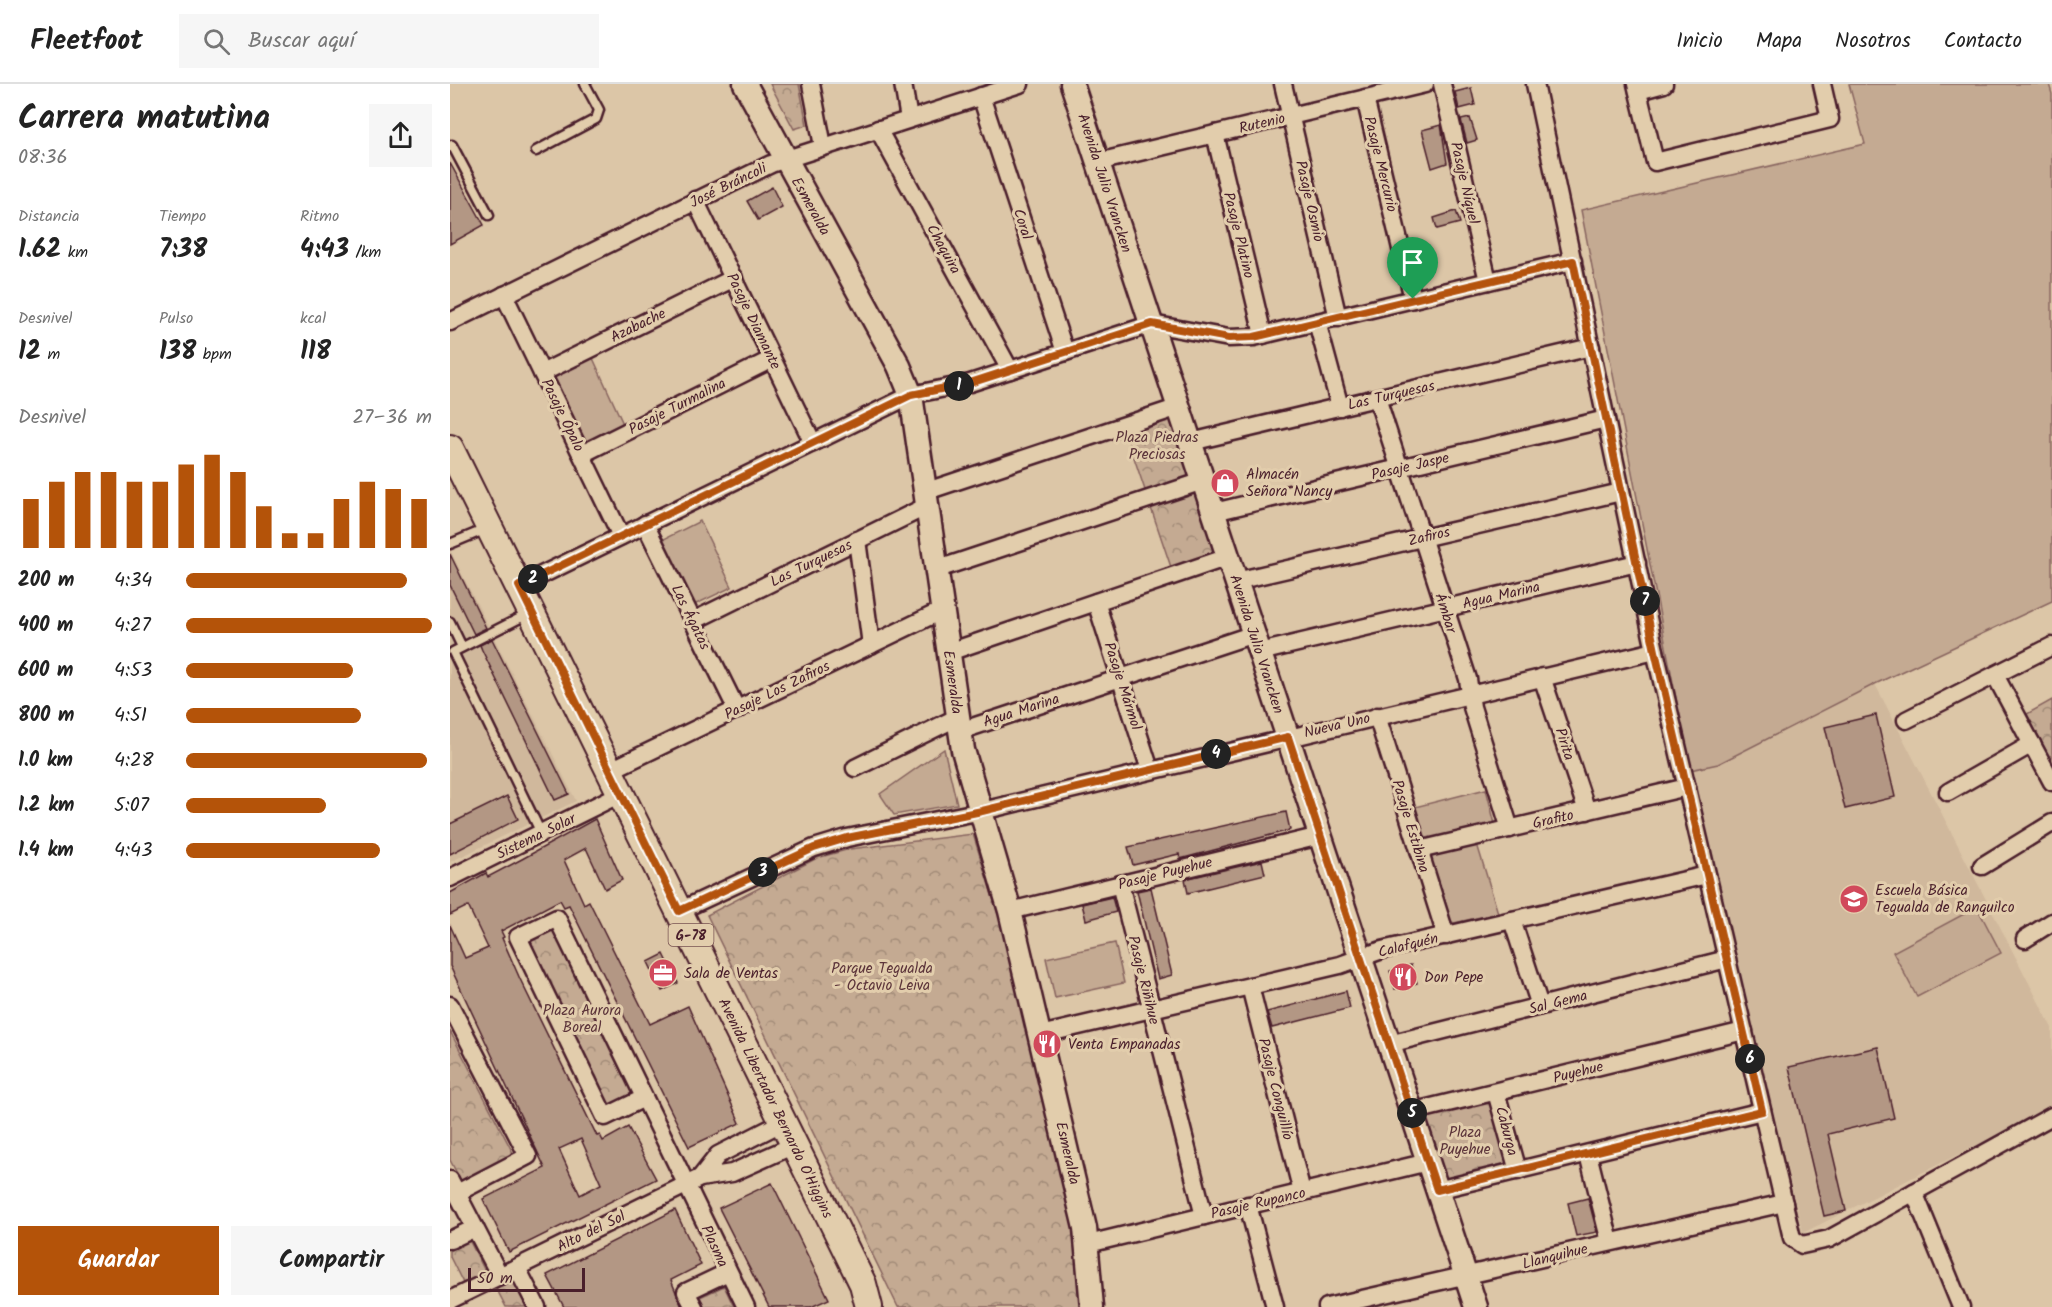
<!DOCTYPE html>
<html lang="es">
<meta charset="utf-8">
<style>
:root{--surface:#fff;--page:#f6f6f6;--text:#222;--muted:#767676;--line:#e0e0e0;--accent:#b45309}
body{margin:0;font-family:Kalam,sans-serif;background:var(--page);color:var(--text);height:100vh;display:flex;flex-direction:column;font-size:22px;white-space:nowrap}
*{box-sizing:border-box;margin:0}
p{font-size:20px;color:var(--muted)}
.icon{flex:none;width:33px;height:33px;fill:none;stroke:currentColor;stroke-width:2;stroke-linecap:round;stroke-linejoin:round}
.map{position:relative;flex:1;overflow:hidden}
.sheet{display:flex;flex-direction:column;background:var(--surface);width:450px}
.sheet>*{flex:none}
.scale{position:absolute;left:18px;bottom:15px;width:117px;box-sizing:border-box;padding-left:6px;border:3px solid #4a1f2b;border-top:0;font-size:16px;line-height:21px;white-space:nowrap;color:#4a1f2b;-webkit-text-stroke:4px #e2cdac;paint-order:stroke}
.pin{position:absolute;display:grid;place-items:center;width:51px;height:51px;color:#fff;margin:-62px -26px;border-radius:50% 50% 50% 0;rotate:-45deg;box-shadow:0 0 6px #0007}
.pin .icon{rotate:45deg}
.km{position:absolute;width:30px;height:30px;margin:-15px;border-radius:50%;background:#222;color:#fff;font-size:16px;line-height:30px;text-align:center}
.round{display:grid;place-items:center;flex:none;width:63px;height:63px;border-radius:0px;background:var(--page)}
.head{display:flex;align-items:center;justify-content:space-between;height:102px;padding:0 18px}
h1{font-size:33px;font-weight:800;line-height:45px}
.metrics{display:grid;grid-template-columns:repeat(3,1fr);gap:9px;height:102px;padding:6px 18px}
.metrics div{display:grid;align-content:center}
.metrics b{font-size:26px;font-weight:800}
.metrics small{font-size:16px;font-weight:400}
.metrics p{font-size:16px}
.chart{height:168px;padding:12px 18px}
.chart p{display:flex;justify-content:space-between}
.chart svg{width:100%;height:108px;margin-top:6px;stroke:var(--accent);stroke-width:6}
.action{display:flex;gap:12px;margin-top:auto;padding:12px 18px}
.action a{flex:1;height:69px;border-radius:0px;background:var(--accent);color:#fff;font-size:24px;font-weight:800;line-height:69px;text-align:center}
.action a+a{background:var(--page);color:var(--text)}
ul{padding:0 18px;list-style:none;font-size:20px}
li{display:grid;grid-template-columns:96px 72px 1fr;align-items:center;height:45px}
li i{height:15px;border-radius:8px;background:var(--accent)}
header{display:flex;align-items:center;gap:36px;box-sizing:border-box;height:84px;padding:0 30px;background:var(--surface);border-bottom:2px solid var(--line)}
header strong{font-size:28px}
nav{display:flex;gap:33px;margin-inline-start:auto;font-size:21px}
.search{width:420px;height:54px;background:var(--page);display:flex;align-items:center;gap:15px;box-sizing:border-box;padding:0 21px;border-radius:0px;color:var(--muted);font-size:22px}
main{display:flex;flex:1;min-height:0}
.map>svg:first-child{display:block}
</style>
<header>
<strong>Fleetfoot</strong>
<div class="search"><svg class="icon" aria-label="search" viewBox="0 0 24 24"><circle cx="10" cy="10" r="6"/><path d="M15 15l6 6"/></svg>Buscar aquí</div>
<nav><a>Inicio</a><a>Mapa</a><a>Nosotros</a><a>Contacto</a></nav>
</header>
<main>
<section class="sheet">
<div class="head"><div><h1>Carrera matutina</h1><p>08:36</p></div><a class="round"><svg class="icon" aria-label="share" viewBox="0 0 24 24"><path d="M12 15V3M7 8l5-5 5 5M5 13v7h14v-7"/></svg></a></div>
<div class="metrics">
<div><p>Distancia</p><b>1.62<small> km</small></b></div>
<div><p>Tiempo</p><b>7:38</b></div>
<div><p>Ritmo</p><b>4:43<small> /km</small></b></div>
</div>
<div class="metrics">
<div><p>Desnivel</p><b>12<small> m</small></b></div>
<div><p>Pulso</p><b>138<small> bpm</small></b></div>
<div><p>kcal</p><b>118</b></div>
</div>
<div class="chart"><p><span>Desnivel</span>27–36 m</p>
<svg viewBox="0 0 160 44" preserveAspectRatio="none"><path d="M5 44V24M15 44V17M25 44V13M35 44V13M45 44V17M55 44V17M65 44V10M75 44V6M85 44V13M95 44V27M105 44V38M115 44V38M125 44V24M135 44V17M145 44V20M155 44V24"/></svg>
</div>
<ul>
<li><b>200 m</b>4:34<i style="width:90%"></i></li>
<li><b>400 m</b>4:27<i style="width:100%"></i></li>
<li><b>600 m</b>4:53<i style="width:68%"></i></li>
<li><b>800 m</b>4:51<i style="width:71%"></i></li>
<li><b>1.0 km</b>4:28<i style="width:98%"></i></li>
<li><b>1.2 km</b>5:07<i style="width:57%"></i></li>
<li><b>1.4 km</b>4:43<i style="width:79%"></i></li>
</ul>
<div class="action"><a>Guardar</a><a>Compartir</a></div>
</section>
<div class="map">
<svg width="1602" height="1223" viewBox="0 0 1602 1223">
<defs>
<pattern id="park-crowns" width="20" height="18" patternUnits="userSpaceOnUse" patternTransform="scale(1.5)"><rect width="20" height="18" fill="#c4aa92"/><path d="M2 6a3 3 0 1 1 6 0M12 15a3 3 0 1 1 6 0" fill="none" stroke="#a18a77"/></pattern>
</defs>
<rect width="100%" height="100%" fill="#dcc6a7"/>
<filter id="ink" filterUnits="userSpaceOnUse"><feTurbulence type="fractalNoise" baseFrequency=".0167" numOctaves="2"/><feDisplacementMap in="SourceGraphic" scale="12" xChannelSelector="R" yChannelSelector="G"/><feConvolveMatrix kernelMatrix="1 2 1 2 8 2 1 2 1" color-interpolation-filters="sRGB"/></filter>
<g filter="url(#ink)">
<g fill="#d0b89c">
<path d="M0 466 126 717 0 778Z"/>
<path d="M1425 600 1602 944V1023L1353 1149 1240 686 1268 680Z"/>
</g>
<g fill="#c4aa92" stroke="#87645e" stroke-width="1.5">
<path d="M1399 0H1599L1602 10V517L1425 600 1268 680 1240 686 1131 126 1415 60Z"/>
<path d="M142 272 174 342 131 362 98 292Z"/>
<path d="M250 437 282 503 242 522 210 457Z"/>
<path d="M494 665 507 720 444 731 430 710Z"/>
<path d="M1036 705 1045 740 974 758 965 723Z"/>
<path d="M1027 760 1048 829 1004 839 998 835 979 774 981 769Z"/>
<path d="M1527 823 1551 869 1467 913 1443 868Z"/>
<path d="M665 859 674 899 605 914 596 874Z"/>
</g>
<g fill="url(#park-crowns)" stroke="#87645e" stroke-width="1.5">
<path d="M320 0H349L357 41 344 45Z"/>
<path d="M722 326 770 473 723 489 674 344Z"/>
<path d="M1602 616V678L1577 630Z"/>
<path d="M523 750 588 958 627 1148 632 1223H448L257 831 367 774 400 765Z"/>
<path d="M106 843 187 1012 158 1025 78 857Z"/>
<path d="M0 947 64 1071 12 1099 0 1076Z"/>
<path d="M1039 1016 1060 1082 993 1095 974 1034Z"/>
<path d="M17 1152 36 1189 14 1201 0 1173V1162Z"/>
<path d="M61 1192 77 1222 75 1223H56L44 1200Z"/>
<path d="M274 1202 284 1223H255L250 1213Z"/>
</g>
<g fill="#b39784" stroke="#4a1f2b" stroke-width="1.5" fill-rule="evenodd">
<path d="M1021 4 1025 21 1009 25 1005 8Z"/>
<path d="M1020 34 1027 56 1017 59 1011 36Z"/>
<path d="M991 41 997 79 982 84 972 46Z"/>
<path d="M0 79 34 141 0 160Z"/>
<path d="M322 103 332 123 308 136 297 117Z"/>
<path d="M1006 127 1010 139 987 145 984 134Z"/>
<path d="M0 470 36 544 24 550 0 501Z"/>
<path d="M42 555 119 710 105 716 32 566 30 561Z"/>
<path d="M1426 631 1445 713 1395 725 1375 643Z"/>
<path d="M57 712 68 735 0 770V740Z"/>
<path d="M836 728 840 746 730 775 729 770 683 781 678 763Z"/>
<path d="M145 735 172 796 155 805 136 764 114 776 134 820 139 817 200 940 238 922 290 1039 239 1063 119 821 114 823 110 816 51 847 54 853 52 854 70 895 147 1052 150 1051 153 1057 178 1043 206 1095 59 1168 33 1115 95 1084 0 882V841L15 874 38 864 18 822 0 831V809L36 789 38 793 72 775ZM131 1055 151 1100 130 1111 109 1065Z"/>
<path d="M812 777 815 790 738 809 735 795Z"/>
<path d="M701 804 722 891 708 895 687 807Z"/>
<path d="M662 813 666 828 636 836 632 820Z"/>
<path d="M214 870 228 899 212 907 198 878Z"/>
<path d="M961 881 967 899 945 905 940 887Z"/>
<path d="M896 907 900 924 822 944 817 928Z"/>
<path d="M1428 963 1444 1034 1378 1050 1396 1127 1374 1132 1339 983Z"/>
<path d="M322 1099 379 1215 361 1223H319L269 1124Z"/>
<path d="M1138 1114 1147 1148 1126 1152 1118 1119Z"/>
<path d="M225 1126 251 1181 221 1196 232 1223H114L97 1191Z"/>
</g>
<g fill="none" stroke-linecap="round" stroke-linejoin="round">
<g stroke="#4a1f2b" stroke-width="13">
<g id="lane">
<path d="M0 63 2 61 39 131"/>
<path d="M86 67 146 35 149 26 135 0"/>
<path d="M0 460 36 445"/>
<path d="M80 529 3 568 91 749"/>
<path d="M0 538 12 563"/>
</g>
</g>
<g stroke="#4a1f2b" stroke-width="21">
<g id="street">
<path d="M361 0 373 62"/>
<path d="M453 0 459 35"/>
<path d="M833 0 888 234"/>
<path d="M992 0 1038 197"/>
<path d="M1085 0 1205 567 1342 1154 1352 1161 1379 1155 1602 1032"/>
<path d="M1186 0 1205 78 1380 35 1372 0"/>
<path d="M1188 7 1214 0"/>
<path d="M531 12 615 268"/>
<path d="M915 14 963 215"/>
<path d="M428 45 560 286"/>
<path d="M765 50 813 251"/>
<path d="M648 78 975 0"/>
<path d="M245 116 363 359"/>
<path d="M54 211 171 452"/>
<path d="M0 238 321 80 570 0"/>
<path d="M867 238 890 323"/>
<path d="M92 289 284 194"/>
<path d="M927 314 1018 595 1022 623 1060 745"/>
<path d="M741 358 1141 263"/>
<path d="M132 370 322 275"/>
<path d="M477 407 729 323"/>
<path d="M764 428 1156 335"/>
<path d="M195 440 287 626"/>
<path d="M407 456 421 561"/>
<path d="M488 485 753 397"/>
<path d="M786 497 1171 408"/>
<path d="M69 502 461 311 520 299 702 240 779 254 804 253 1123 177"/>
<path d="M646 518 700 686"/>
<path d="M243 537 479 421"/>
<path d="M499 568 778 473"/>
<path d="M810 568 1187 479"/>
<path d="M1545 591 1602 698"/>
<path d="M1092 593 1137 727"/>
<path d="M927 632 996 852"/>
<path d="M1456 636 1602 562"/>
<path d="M510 647 804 550"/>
<path d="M405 684 508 633"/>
<path d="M161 686 493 526"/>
<path d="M1498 708 1582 660"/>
<path d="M969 766 1237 703"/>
<path d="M1532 782 1602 739"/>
<path d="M0 794 172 709"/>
<path d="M670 800 754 1132"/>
<path d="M229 827 364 764 397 754 532 727 1205 567"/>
<path d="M560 827 870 752"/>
<path d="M1062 836 1090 922"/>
<path d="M1575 855 1602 838"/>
<path d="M800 902 852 1108"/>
<path d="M0 921 78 1072 7 1109"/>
<path d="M590 951 890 881 932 866 1257 791"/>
<path d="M939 960 1277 875"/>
<path d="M1046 1008 1068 1087"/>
<path d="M194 1014 155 1033 68 853 107 834 296 1223"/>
<path d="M961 1028 1294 947"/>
<path d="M1138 1070 1160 1158"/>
<path d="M250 1094 268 1071 333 1038"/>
<path d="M0 1096 50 1192"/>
<path d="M987 1106 1312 1027"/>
<path d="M1464 1108 1511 1223"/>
<path d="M798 1121 825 1223"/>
<path d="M0 1156 25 1144"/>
<path d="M638 1160 978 1078"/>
<path d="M67 1184 87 1223"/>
<path d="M0 1216 250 1094 282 1089 344 1061"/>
<path d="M244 1223 236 1208 278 1188"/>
<path d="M877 1223 1334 1119"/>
</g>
</g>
<g stroke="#4a1f2b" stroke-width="27">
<g id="secondary">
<path d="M295 0 449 282 461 311 513 666 560 827 635 1144 642 1223"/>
<path d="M622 0 1026 1223"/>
</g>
</g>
<g stroke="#4a1f2b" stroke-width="30">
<path id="primary" d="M0 364 413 1200 419 1223"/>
</g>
<use href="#lane" stroke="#e2cdac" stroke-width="8"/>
<use href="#street" stroke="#e2cdac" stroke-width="16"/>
<use href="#secondary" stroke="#e2cdac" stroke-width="22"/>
<use href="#primary" stroke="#e2cdac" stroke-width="26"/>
</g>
</g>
<g fill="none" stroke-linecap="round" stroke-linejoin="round" filter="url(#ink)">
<g stroke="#fff" stroke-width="12">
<path id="route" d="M1123 177 1205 567 1312 1027 987 1106 838 653 532 727 397 754 364 764 229 827 69 502 461 311 520 299 702 240 779 254 804 253Z"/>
</g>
<use href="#route" stroke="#b45309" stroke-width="8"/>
</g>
<defs>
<g id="shop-disc" transform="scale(1.5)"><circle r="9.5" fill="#d1495b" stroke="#e2cdac"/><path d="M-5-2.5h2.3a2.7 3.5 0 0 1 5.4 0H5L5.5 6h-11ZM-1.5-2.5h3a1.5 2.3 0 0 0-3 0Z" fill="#fff"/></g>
<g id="school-disc" transform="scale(1.5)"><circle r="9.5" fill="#d1495b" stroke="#e2cdac"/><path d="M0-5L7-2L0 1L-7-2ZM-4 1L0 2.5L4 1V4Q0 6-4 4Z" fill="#fff"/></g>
<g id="office-disc" transform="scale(1.5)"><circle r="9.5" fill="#d1495b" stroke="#e2cdac"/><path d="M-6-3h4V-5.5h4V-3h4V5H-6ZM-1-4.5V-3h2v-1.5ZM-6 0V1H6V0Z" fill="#fff"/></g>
<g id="restaurant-disc" transform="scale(1.5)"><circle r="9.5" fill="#d1495b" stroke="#e2cdac"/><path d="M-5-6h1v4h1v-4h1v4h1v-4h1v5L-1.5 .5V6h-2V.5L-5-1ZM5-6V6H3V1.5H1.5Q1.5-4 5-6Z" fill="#fff"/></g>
</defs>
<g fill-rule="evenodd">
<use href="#shop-disc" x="775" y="399"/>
<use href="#school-disc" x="1404" y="815"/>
<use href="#office-disc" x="213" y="889"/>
<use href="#restaurant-disc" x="953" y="893"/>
<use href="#restaurant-disc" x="597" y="960"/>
</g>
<g text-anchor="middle" stroke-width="6" stroke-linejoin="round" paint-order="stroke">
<rect fill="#e2cdac" stroke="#785352" stroke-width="1.5" x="218.5" y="840" width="45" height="22" rx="4.5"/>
<g font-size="14" font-weight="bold" fill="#4a1f2b">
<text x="241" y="856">G-78</text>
</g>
<g font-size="15" fill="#4a1f2b" stroke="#e2cdac">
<text transform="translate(812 39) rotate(-13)" y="5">Rutenio</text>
<text transform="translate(931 80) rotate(76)" y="5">Pasaje Mercurio</text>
<text transform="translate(655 99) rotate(72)" y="5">Avenida Julio Vrancken</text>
<text transform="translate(1015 99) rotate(77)" y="5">Pasaje Níquel</text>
<text transform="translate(278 101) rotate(-26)" y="5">José Bráncoli</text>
<text transform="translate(860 117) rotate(77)" y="5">Pasaje Osmio</text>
<text transform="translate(361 122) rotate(61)" y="5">Esmeralda</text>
<text transform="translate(573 140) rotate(72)" y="5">Coral</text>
<text transform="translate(789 151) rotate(76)" y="5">Pasaje Platino</text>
<text transform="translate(494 165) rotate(61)" y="5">Chaquira</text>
<text transform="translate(304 237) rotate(64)" y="5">Pasaje Diamante</text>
<text transform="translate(188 241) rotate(-26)" y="5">Azabache</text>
<text transform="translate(941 311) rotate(-13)" y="5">Las Turquesas</text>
<text transform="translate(227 322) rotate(-27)" y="5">Pasaje Turmalina</text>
<text transform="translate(113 331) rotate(64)" y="5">Pasaje Ópalo</text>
<text transform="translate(960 382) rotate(-13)" y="5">Pasaje Jaspe</text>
<text transform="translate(979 452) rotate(-13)" y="5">Zafiros</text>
<text transform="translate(361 479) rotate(-26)" y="5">Las Turquesas</text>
<text transform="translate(1051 511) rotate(-13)" y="5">Agua Marina</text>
<text transform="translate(996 529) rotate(72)" y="5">Ámbar</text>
<text transform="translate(241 533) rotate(64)" y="5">Las Ágatas</text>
<text transform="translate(807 560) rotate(72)" y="5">Avenida Julio Vrancken</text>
<text transform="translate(503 598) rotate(82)" y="5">Esmeralda</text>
<text transform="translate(673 602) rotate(72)" y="5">Pasaje Mármol</text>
<text transform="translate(327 606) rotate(-26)" y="5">Pasaje Los Zafiros</text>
<text transform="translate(571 626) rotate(-18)" y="5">Agua Marina</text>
<text transform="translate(887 641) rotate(-13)" y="5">Nueva Uno</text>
<text transform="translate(1115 660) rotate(72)" y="5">Pirita</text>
<text transform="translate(1103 735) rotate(-13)" y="5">Grafito</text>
<text transform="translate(961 742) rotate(73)" y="5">Pasaje Estibina</text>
<text transform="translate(86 752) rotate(-26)" y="5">Sistema Solar</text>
<text transform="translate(715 789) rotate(-14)" y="5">Pasaje Puyehue</text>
<text transform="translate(958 861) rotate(-14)" y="5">Calafquén</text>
<text transform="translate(694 896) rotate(76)" y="5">Pasaje Riñihue</text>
<text transform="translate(1108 918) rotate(-14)" y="5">Sal Gema</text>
<text transform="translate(1128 988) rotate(-14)" y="5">Puyehue</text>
<text transform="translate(826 1005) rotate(76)" y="5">Pasaje Conguillío</text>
<text transform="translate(326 1024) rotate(64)" y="5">Avenida Libertador Bernardo O'Higgins</text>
<text transform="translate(1057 1047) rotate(75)" y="5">Caburga</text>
<text transform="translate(618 1069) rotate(77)" y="5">Esmeralda</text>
<text transform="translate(808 1119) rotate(-13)" y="5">Pasaje Rupanco</text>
<text transform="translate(141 1147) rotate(-26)" y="5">Alto del Sol</text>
<text transform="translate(265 1162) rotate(65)" y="5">Plasma</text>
<text transform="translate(1105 1172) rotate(-14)" y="5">Llanquihue</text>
</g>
<g font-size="15" fill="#5c343a" stroke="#e2cdac">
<text x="707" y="358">Plaza Piedras<tspan x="707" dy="17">Preciosas</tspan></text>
<text x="432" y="889">Parque Tegualda<tspan x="432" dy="17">- Octavio Leiva</tspan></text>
<text x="132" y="931">Plaza Aurora<tspan x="132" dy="17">Boreal</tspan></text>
<text x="1015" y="1053">Plaza<tspan x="1015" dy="17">Puyehue</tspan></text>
</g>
<g font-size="15" fill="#4a1f2b" stroke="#e2cdac" text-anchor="start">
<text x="796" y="395">Almacén<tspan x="796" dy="17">Señora Nancy</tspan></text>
<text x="1425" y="811">Escuela Básica<tspan x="1425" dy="17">Tegualda de Ranquilco</tspan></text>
<text x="234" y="894">Sala de Ventas</text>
<text x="974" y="898">Don Pepe</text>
<text x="618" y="965">Venta Empanadas</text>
</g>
</g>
</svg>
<div class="scale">50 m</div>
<div class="pin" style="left:963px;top:215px;background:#1e9e55"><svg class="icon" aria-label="arrive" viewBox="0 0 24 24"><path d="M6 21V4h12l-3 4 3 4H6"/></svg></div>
<b class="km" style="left:509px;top:302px">1</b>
<b class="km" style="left:83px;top:495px">2</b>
<b class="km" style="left:313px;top:788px">3</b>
<b class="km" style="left:766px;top:670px">4</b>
<b class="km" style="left:962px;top:1029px">5</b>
<b class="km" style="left:1300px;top:975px">6</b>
<b class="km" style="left:1195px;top:517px">7</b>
</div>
</main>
